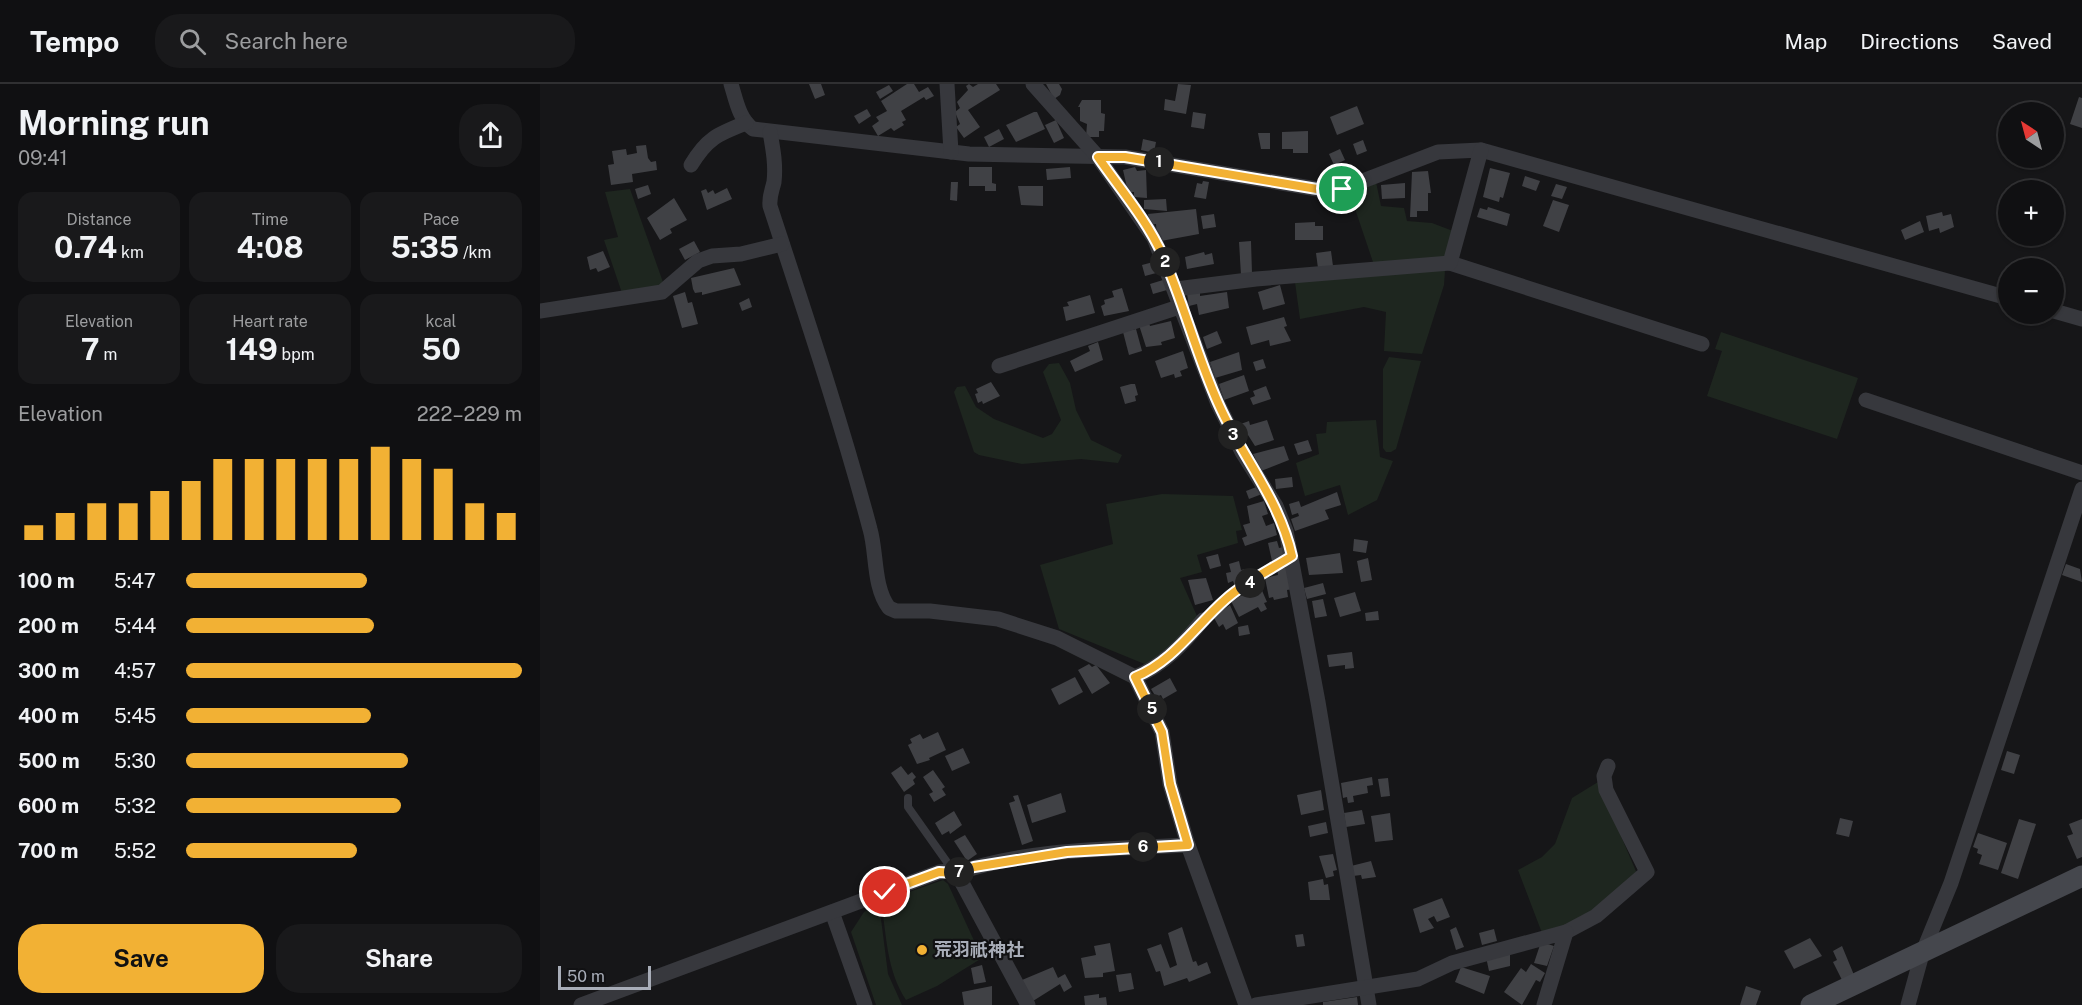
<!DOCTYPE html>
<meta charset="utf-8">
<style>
:root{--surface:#101012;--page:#19191b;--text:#f1f3f6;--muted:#9c9d9f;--line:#303032;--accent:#f2b134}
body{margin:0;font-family:"Public Sans","Noto Sans JP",sans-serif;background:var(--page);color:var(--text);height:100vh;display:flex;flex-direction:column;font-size:22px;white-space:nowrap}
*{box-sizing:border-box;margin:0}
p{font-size:20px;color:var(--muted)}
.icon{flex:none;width:33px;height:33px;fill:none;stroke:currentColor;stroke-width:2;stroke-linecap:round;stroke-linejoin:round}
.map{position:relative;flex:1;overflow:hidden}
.sheet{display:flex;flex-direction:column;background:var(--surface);width:540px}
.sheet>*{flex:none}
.needle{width:39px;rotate:324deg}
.controls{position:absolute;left:1458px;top:18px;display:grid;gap:12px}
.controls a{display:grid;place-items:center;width:66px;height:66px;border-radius:50%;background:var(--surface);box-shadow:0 2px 4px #0004,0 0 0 2px var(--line);font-size:30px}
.scale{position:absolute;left:18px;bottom:15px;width:93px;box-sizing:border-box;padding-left:6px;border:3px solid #a8adb8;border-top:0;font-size:16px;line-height:21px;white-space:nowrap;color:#a8adb8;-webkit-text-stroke:4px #111113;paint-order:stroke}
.pin{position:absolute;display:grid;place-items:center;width:51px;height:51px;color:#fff;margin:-26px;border:3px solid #fff;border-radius:50%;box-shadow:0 2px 6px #0007}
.km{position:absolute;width:30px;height:30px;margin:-15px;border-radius:50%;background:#222;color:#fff;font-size:16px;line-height:30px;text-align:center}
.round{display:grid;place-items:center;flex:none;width:63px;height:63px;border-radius:24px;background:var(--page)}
.headline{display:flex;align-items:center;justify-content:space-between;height:102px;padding:0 18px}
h1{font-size:33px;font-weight:700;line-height:45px}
.figures{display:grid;grid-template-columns:repeat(3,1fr);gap:9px;height:102px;padding:6px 18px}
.figures div{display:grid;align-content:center;border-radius:15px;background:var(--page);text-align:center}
.figures b{font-size:30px;font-weight:700}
.figures small{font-size:16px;font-weight:400}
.figures p{font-size:16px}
.chart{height:168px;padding:12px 18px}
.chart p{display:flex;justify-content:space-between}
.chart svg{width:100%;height:108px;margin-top:6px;stroke:var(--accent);stroke-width:6}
.cta{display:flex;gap:12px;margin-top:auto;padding:12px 18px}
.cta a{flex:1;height:69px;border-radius:24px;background:var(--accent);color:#111;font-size:24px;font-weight:700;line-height:69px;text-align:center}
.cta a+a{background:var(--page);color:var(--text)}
ul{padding:0 18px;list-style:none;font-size:20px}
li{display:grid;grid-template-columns:96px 72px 1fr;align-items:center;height:45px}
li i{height:15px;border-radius:8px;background:var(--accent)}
header{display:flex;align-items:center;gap:36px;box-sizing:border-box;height:84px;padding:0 30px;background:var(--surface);border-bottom:2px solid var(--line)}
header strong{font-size:28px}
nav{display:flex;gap:33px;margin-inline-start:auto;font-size:21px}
.search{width:420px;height:54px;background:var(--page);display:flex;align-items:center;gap:15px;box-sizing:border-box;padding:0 21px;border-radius:24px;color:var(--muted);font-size:22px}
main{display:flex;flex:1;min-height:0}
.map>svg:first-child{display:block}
</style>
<header>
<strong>Tempo</strong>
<div class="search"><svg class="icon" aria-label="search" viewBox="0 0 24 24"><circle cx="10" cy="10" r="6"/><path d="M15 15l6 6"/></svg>Search here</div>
<nav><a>Map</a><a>Directions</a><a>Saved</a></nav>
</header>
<main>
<section class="sheet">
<div class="headline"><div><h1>Morning run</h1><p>09:41</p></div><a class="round"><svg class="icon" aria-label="share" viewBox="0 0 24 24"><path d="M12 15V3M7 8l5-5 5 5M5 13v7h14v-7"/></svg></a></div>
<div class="figures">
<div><p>Distance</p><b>0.74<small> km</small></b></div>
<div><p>Time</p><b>4:08</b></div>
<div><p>Pace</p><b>5:35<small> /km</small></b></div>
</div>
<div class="figures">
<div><p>Elevation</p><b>7<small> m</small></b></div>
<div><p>Heart rate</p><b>149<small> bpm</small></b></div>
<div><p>kcal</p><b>50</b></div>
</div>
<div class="chart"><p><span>Elevation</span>222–229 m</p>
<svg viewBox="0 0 160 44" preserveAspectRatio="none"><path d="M5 44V38M15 44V33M25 44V29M35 44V29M45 44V24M55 44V20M65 44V11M75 44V11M85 44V11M95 44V11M105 44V11M115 44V6M125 44V11M135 44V15M145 44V29M155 44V33"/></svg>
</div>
<ul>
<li><b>100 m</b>5:47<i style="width:54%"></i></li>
<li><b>200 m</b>5:44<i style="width:56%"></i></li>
<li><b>300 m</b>4:57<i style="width:100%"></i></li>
<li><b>400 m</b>5:45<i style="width:55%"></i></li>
<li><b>500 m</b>5:30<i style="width:66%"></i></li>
<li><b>600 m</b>5:32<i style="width:64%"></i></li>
<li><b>700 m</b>5:52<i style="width:51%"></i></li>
</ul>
<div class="cta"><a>Save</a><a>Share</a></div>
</section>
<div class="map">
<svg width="1542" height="921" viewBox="0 0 1542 921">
<rect width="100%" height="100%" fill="#161618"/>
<g fill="#1e261f">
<path d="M836 98 841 122 864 124 867 137 892 139 913 147 907 173 834 181 810 110Z"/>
<path d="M90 105 124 201 82 209 64 156 78 153 65 108Z"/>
<path d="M898 186 905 187 904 201 882 270 844 267 846 228 824 223 760 235 755 198Z"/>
<path d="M1181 248 1318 294 1297 355 1167 312 1182 267 1175 265Z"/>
<path d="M849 273 881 277 856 365 851 368H846L843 364V285Z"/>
<path d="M519 279 530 299 536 326 551 356 582 371 578 379 541 375 482 380 439 371 434 368 414 308 417 303 425 302 436 323 454 335 503 354 512 350 521 336 503 288 509 280Z"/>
<path d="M836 336 840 373 853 377 837 416 808 431 800 401 765 412 756 379 779 370 776 350 786 349 787 338Z"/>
<path d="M622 410 693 412 702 446 696 447 698 459 657 471 662 488 640 494 657 532 633 565 607 581 519 545 500 481 573 460 566 420Z"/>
<path d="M1058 698 1098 792 1039 836 1002 849 978 786 1002 773 1015 760 1032 714Z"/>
<path d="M403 796 408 800 442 874 397 902 366 916C346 885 347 853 341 818Z"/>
<path d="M332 824 340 827 348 890 362 921H336L311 848 324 828Z"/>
</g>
<g fill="#404145">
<path d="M269 0H281L285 11 275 15Z"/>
<path d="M367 0H374L379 8 388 3 394 12 386 16 384 13 361 27 366 36 362 38 364 41 354 47 351 44 338 52 332 42 339 37 336 33 347 27 341 17Z"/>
<path d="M429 0 433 3 438 0H456L460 6 428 26 440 43 424 54 416 43 420 40 415 28 420 24 417 18 428 6 426 2Z"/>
<path d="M506 0H519L522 5 520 11 514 15Z"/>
<path d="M638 0 651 1 646 30 624 26 625 15 635 17Z"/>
<path d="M349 1 353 7 340 15 336 8Z"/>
<path d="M1539 13 1542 14V44L1530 40Z"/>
<path d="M542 16H561V29L565 30 564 47H559V53H546L547 40 540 37V23H538Z"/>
<path d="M817 22 824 40 797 51 790 33Z"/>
<path d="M327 25 331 32 319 40 314 32Z"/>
<path d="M494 28H497L505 45 476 58 466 41Z"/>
<path d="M653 28 666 30 664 45 651 43Z"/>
<path d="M516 36 524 54 514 59 505 41Z"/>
<path d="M459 45 464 55 449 63 444 53Z"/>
<path d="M768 47V69H753V65H742V48Z"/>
<path d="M718 49H730V65H721Z"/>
<path d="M603 55 616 58 614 69 601 66Z"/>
<path d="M823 56 827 67 817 71 813 60Z"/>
<path d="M106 61 108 74 111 78 116 77 117 86 92 90 93 98 71 101 68 81 74 80 72 67 86 65 87 71 97 69 96 62Z"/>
<path d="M800 65 805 76 794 81 789 70Z"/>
<path d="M429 83H452V99L456 100V107H445V102H429Z"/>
<path d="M530 83 531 94 507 96 506 85Z"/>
<path d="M595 83 597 87 606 86 607 114 594 113V108H588L583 86Z"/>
<path d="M950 84 970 89 963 114 960 113 959 118 943 113Z"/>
<path d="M888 87 891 109H888V127H877V133H870L872 88Z"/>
<path d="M985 92 1000 97 996 107 982 102Z"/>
<path d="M663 97 669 98 666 115 654 113 657 99 662 100Z"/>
<path d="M411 98H418L417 117 410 116Z"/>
<path d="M865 99V114L842 115 841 101Z"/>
<path d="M1016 100 1027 103 1022 115 1011 112Z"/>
<path d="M108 101 111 110 98 115 95 105Z"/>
<path d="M478 102H503V122L481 121Z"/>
<path d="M187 104 192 115 167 126 161 107 166 105 168 109 173 106 175 110Z"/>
<path d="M134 114 147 136 130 145 132 149 120 156 107 134Z"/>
<path d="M626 115 627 127 604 125V116Z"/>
<path d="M1013 116 1029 121 1019 148 1003 142Z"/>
<path d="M948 123 970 130 967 142 937 133 940 124 947 126Z"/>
<path d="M656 125 659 150 621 157 617 153 616 140 609 141 608 130Z"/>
<path d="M1402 128 1403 132 1411 130 1414 143 1400 149 1399 144 1389 147 1386 132Z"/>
<path d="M674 130 676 143 663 145 661 132Z"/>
<path d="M1380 137 1384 148 1365 156 1361 146Z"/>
<path d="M775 138V142H783V156H755V139Z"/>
<path d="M154 157 160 168 145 176 139 165Z"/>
<path d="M711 157 712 190 701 191 699 158Z"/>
<path d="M63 167 70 183 58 188 56 184 50 186 47 173Z"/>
<path d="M791 167 793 182 778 184 776 169Z"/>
<path d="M664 168 665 171 672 169 674 180 647 185 645 173Z"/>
<path d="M617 177 620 188 605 192 602 181Z"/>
<path d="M194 184 201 201 162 211V208L155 209 153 205 151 194Z"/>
<path d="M623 196 627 206 613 210 610 200Z"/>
<path d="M740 201 745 220 723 226 718 208Z"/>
<path d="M582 204 589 227 564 232 561 222 565 220 564 216 574 213 572 207Z"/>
<path d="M145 208 148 219 152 218 158 240 142 244 133 212Z"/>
<path d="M660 208V212L687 208 689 224 659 231 657 220 649 222 647 210Z"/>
<path d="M550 211 555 229 526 237 523 223 529 222 527 218Z"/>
<path d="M209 214 212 223 202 227 199 219Z"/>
<path d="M744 233 747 242 744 243 751 257 730 262 729 256 711 261 706 243Z"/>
<path d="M631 237 635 254 621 258 622 261 606 263 599 241 609 239 610 242Z"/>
<path d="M596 245 602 267 589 271 583 248Z"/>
<path d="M677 247 682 259 667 265 663 253Z"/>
<path d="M558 258 563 276 535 288 530 277 550 267 548 262Z"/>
<path d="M643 267 648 284 640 287 642 292 635 294 634 290 621 294 615 277Z"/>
<path d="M699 268 702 286 675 294 670 278Z"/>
<path d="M723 275 726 284 716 287 713 278Z"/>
<path d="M704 291 709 307 684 316 679 300Z"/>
<path d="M451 298 460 312 443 320 442 317 438 319 435 310 438 309 436 305Z"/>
<path d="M591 300H595L598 311 595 312 596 317 585 320 580 303Z"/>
<path d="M726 302 731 315 713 321 710 314 715 312 713 307Z"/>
<path d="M727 336 734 356 715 362 708 351 702 354 698 341 709 337 710 341Z"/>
<path d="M768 356 772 367 758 371 754 360Z"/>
<path d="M744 362 749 376 721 387 713 370Z"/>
<path d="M752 393 753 403 736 405 735 395Z"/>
<path d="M719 402 722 410 709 415 706 407Z"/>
<path d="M797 408 801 421 785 426 789 435 755 447 751 435 759 432 758 429 752 431 749 420 759 417 761 423Z"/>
<path d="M724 417 728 430 722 432 726 442 734 439 737 451 705 462 702 454 707 452 703 441 710 439 707 422Z"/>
<path d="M814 455 828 457 826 469 813 467Z"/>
<path d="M737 457 739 464 744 463 746 471 732 477 728 459Z"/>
<path d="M800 469 803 489 769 491 766 474Z"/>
<path d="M678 470 681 482 670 485 666 473Z"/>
<path d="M828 474 832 496 821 498 817 477Z"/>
<path d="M699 477 701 486 705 485 708 498 695 502 693 497 688 499 686 489 691 488 689 480Z"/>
<path d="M1526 480 1540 485 1542 498 1522 491Z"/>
<path d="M748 483 753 505 747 506 748 513 734 516 733 513 729 514 725 494 738 491 737 485Z"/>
<path d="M666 494 673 516 655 521 648 496Z"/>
<path d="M783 499 786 510 767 515 764 504Z"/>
<path d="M720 502 727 518 724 519 727 525 721 528 718 523 699 533 691 517Z"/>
<path d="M815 508 821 527 800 533 794 514Z"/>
<path d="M783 515 787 532 775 534 772 517Z"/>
<path d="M690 521 698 539 686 546 683 540 679 543 673 532Z"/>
<path d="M838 527 839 536 826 537 825 529Z"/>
<path d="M708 541 710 550 699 552 698 543Z"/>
<path d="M812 568 814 584 805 585V581L789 583 787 571Z"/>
<path d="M549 580 552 583 556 581 570 599 552 610 538 586Z"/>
<path d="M535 593 543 608 519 621 511 605Z"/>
<path d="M630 594 637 607 623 615 621 611 616 613 611 605Z"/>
<path d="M398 648 406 666 389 674 390 676 377 680 368 661 372 659 370 655 380 650 383 655Z"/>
<path d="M423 664 430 679 412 687 405 672Z"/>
<path d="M1467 667 1480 671 1474 690 1461 686Z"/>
<path d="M361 682 368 691 372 688 376 693 373 696 375 700 364 708 351 689Z"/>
<path d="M393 686 405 703 402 705 406 711 394 718 389 710 393 708 383 693Z"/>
<path d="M832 693 833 701 827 702 828 709 813 712 814 718 808 719 807 713 803 714 801 699Z"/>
<path d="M848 694 850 712 841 713 838 695Z"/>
<path d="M781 706 784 726 761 731 757 711Z"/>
<path d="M521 709 526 728 492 739 487 721Z"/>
<path d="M478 711 493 757 482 761 469 719 475 717 473 712Z"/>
<path d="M822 726 825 740 806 743 804 729Z"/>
<path d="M414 727 422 741 410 750 409 747 402 751 395 739Z"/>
<path d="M850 729 853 756 835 758 831 732Z"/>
<path d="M1300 734 1313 737 1309 753 1296 750Z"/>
<path d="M1479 735 1496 740 1478 795 1461 789Z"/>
<path d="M1542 735V773L1537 775 1527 752 1533 750 1529 740Z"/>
<path d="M786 738 788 749 770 753 768 742Z"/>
<path d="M1438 749 1467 759 1458 786 1439 780 1442 771 1437 769 1438 765 1433 763Z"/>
<path d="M425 751 437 770 427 777 414 757Z"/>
<path d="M793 770 797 786 793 787 794 792 786 794 779 772Z"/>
<path d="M831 777 836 793 822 795 821 791 813 792 811 782Z"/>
<path d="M783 795 784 801 788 800 790 816H770L768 798Z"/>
<path d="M902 814 910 833 897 838 894 832 888 835 894 844 880 849 873 825Z"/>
<path d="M642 843 653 878 656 877 658 882 667 878 671 889 649 898 647 894 624 902 620 887 616 888 607 865 621 860 630 884 637 881 628 849Z"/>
<path d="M916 843 924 863 916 866 910 846Z"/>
<path d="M954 845 957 857 942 861 939 849Z"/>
<path d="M763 850 765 862 757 863 755 851Z"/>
<path d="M1270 854 1282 872 1254 885 1244 867Z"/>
<path d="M1001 858 1014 862 1007 882 994 879Z"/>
<path d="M570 859 575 887 563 889V893L545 894 541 874 556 871 554 862Z"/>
<path d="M1302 862 1314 891 1302 896 1293 878 1297 876 1293 867Z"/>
<path d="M970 867V882L949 887 946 873Z"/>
<path d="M991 880 1005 889 1000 898 996 896 982 921 964 908 981 884 986 888Z"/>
<path d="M442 881 446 898 434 900 431 884Z"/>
<path d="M513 883 518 894 525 890 532 903 524 908 520 900 493 917 482 896Z"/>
<path d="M921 883 950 892 944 910 915 898Z"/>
<path d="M591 889 594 905 579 908 576 891Z"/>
<path d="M452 902V921H424L422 908Z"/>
<path d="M1206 902 1221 907 1216 921H1200Z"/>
<path d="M559 910V914L566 913 567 921H545L544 912Z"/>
<path d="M817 913 818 921H783V918Z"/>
</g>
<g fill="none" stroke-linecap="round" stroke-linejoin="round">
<g stroke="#37383d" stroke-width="8">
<path d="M663 536 688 512 750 473"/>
<path d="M368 714V723L414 788"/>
</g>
<g stroke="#37383d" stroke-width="15">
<path d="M191 0C196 16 199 35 213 45L429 70 585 73 783 106 802 105 898 68 941 66 1468 214"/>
<path d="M407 0 411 68"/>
<path d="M493 0 558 73 614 154 678 320 702 368 736 422 746 447 778 618 829 921"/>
<path d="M230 48C233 65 236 81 234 98 232 107 229 112 230 122 265 229 301 336 330 445 337 469 333 503 349 524L356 527H390L458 535 517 554 595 593C624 581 643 560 663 536"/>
<path d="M151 81C167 54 178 50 206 39"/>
<path d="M910 179 1162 260"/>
<path d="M636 205 716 195 910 179 941 66"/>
<path d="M0 227 122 208 158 177 172 172 201 170 242 160"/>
<path d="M1514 227 1542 235"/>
<path d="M459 282 642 222"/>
<path d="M1326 316 1542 389"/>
<path d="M595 593 622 648 630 700 648 761 706 921"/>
<path d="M414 790C488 764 571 765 648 761"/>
<path d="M292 828 325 921"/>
<path d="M1026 848 1056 832 1107 788 1066 706 1064 692 1068 682"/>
<path d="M41 921 399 788 409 787 420 795 488 921"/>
<path d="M716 921 878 895 912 879 1026 848 1004 921"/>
<path d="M1368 921 1382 870 1411 799 1542 405"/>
</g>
<path stroke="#45474d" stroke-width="21" d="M1271 921 1542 792"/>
</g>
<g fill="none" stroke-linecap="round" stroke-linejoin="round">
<g stroke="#fff" stroke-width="12">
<path id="route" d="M345 808 399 788 414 789 434 783 527 768 648 761 630 700 622 648 595 593C634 577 655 542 686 515 705 498 730 486 752 472 739 414 703 375 679 321 657 273 644 220 623 172 607 136 580 105 558 73H585L783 106 802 105"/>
</g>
<use href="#route" stroke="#f2b134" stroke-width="8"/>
</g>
<circle fill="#f2b134" stroke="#111113" stroke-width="2" cx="382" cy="866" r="6"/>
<g text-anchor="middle" stroke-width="4.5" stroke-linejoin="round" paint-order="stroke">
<g font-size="18" font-weight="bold" fill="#a8adb8" stroke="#111113" text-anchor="start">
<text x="394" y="872">荒羽祇神社</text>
</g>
</g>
</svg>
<div class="controls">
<a><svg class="needle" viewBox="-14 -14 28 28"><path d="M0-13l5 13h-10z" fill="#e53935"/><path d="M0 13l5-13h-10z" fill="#9c9d9f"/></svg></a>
<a>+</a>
<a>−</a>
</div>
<div class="scale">50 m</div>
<div class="pin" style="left:802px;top:105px;background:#1e9e55"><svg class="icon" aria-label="arrive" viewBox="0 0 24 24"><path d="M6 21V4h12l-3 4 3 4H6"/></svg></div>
<div class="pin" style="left:345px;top:808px;background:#d93025"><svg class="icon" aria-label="check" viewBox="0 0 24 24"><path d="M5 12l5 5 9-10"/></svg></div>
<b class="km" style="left:619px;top:78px">1</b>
<b class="km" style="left:625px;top:178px">2</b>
<b class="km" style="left:693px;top:351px">3</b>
<b class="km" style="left:710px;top:499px">4</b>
<b class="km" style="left:612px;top:625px">5</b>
<b class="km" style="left:603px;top:763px">6</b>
<b class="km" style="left:419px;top:788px">7</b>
</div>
</main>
